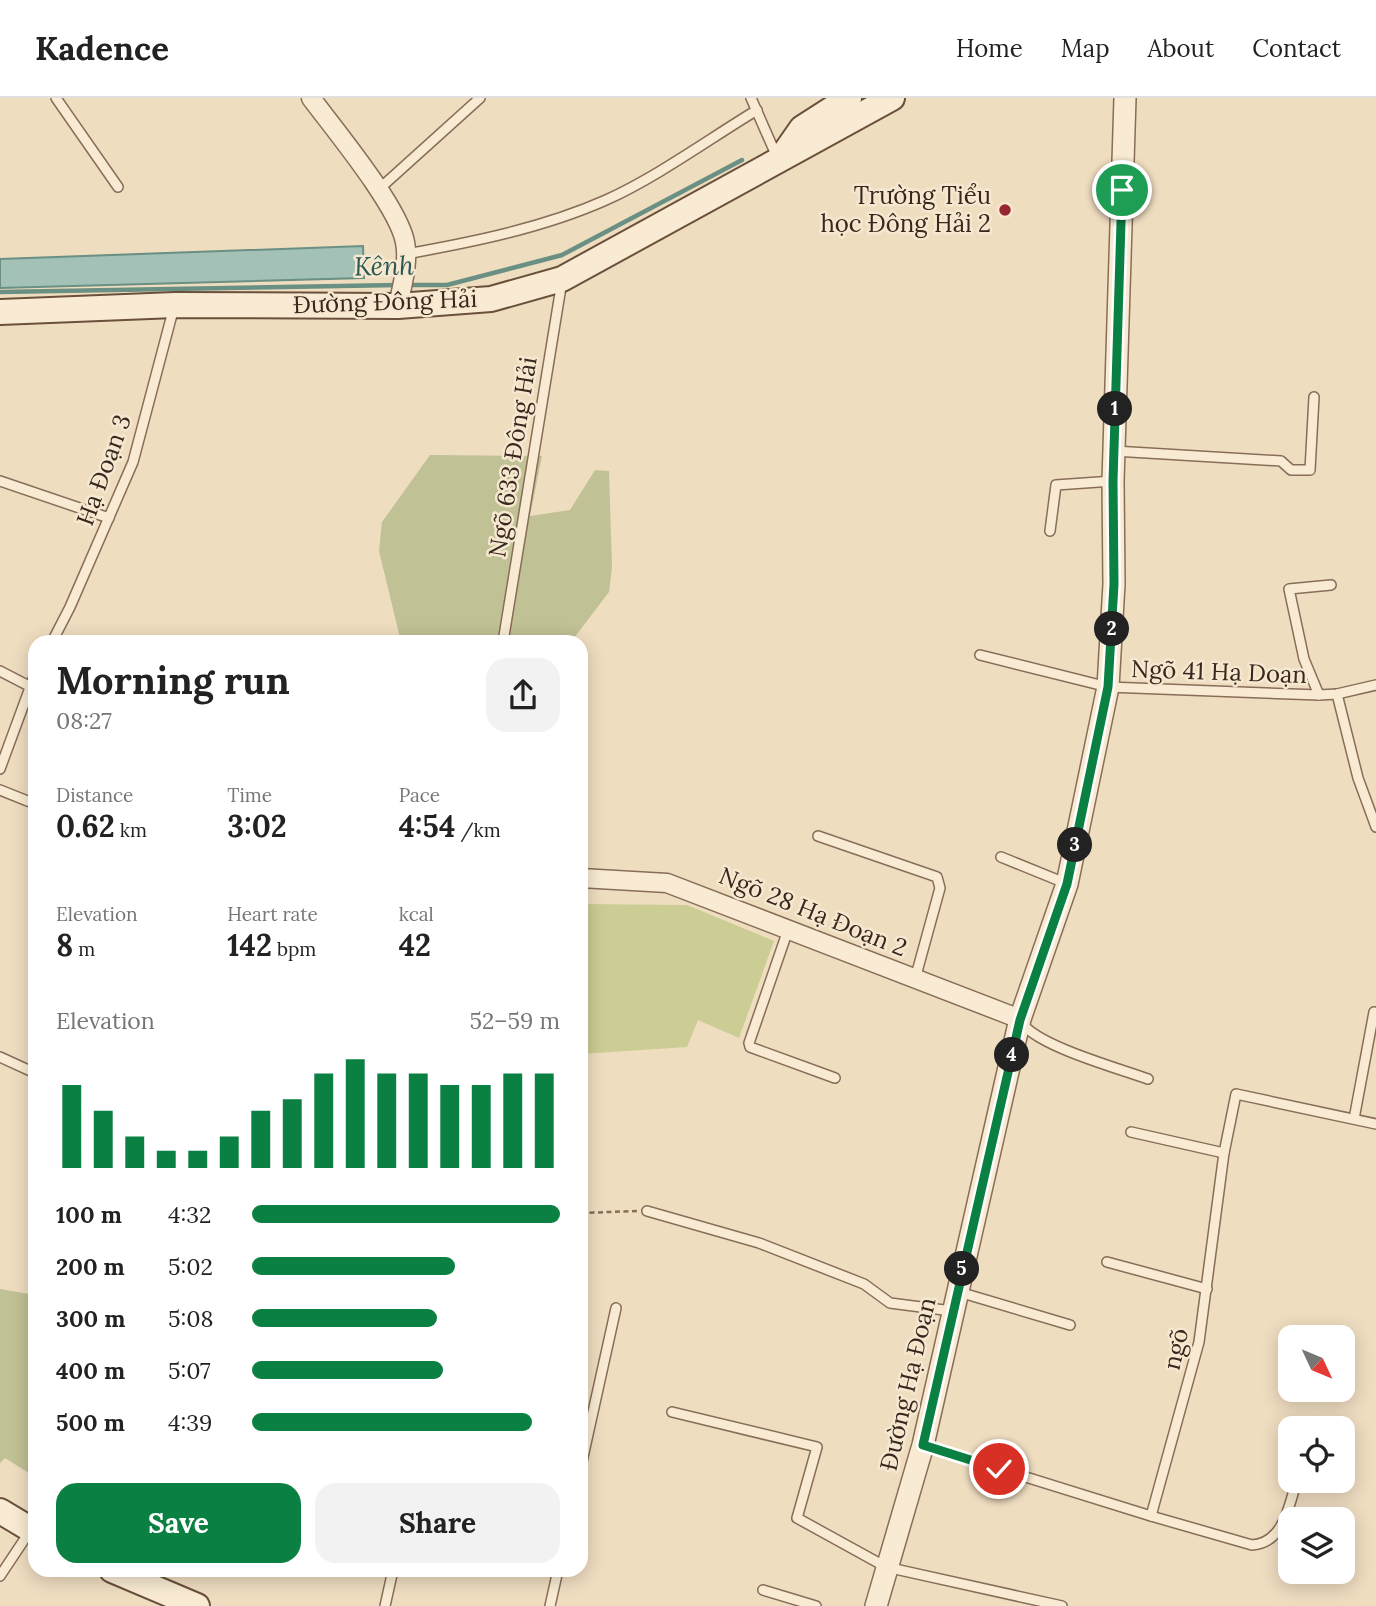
<!DOCTYPE html>
<meta charset="utf-8">
<style>
:root{--surface:#fff;--page:#f2f2f2;--text:#222;--muted:#767676;--line:#e0e0e0;--accent:#0b8043}
body{margin:0;font-family:Lora,serif;background:var(--page);color:var(--text);height:100vh;display:flex;flex-direction:column;font-size:26px;white-space:nowrap}
*{box-sizing:border-box;margin:0}
p{font-size:23px;color:var(--muted)}
.icon{flex:none;width:38px;height:38px;fill:none;stroke:currentColor;stroke-width:2;stroke-linecap:round;stroke-linejoin:round}
.map{position:relative;flex:1;overflow:hidden}
.drawer{position:absolute;left:28px;top:537px;width:560px;height:942px;display:flex;flex-direction:column;background:var(--surface);border-radius:21px;box-shadow:0 4px 18px #0003}
.drawer>*{flex:none}
.needle{width:46px;rotate:134deg}
.controls{position:absolute;left:1278px;top:1227px;display:grid;gap:14px}
.controls a{display:grid;place-items:center;width:77px;height:77px;border-radius:14px;background:var(--surface);box-shadow:0 4px 18px #0003;font-size:35px}
.pin{position:absolute;display:grid;place-items:center;width:60px;height:60px;color:#fff;margin:-30px;border:4px solid #fff;border-radius:50%;box-shadow:0 2px 7px #0007}
.km{position:absolute;width:35px;height:35px;margin:-18px;border-radius:50%;background:#222;color:#fff;font-size:19px;line-height:35px;text-align:center}
.round{display:grid;place-items:center;flex:none;width:74px;height:74px;border-radius:21px;background:var(--page)}
.head{display:flex;align-items:center;justify-content:space-between;height:119px;padding:0 28px}
h1{font-size:38px;font-weight:700;line-height:52px}
.stats{display:grid;grid-template-columns:repeat(3,1fr);gap:10px;height:119px;padding:7px 28px}
.stats div{display:grid;align-content:center}
.stats b{font-size:30px;font-weight:700}
.stats small{font-size:19px;font-weight:400}
.stats p{font-size:19px}
.chart{height:196px;padding:14px 28px}
.chart p{display:flex;justify-content:space-between}
.chart svg{width:100%;height:126px;margin-top:7px;stroke:var(--accent);stroke-width:6}
.action{display:flex;gap:14px;margin-top:auto;padding:14px 28px}
.action a{flex:1;height:80px;border-radius:21px;background:var(--accent);color:#fff;font-size:28px;font-weight:700;line-height:80px;text-align:center}
.action a+a{background:var(--page);color:var(--text)}
ul{padding:0 28px;list-style:none;font-size:23px}
li{display:grid;grid-template-columns:112px 84px 1fr;align-items:center;height:52px}
li i{height:18px;border-radius:9px;background:var(--accent)}
header{display:flex;align-items:center;gap:42px;box-sizing:border-box;height:98px;padding:0 35px;background:var(--surface);border-bottom:2px solid var(--line)}
header strong{font-size:33px}
nav{display:flex;gap:38px;margin-inline-start:auto;font-size:24px}
.map>svg:first-child{display:block}
</style>
<header>
<strong>Kadence</strong>
<nav><a>Home</a><a>Map</a><a>About</a><a>Contact</a></nav>
</header>
<div class="map">
<svg width="1376" height="1508" viewBox="0 0 1376 1508">
<rect width="100%" height="100%" fill="#efddc0"/>
<path fill="#cbcd94" d="M581 806 687 807 774 843 739 940 698 922 687 949 581 956Z"/>
<g fill="#c0c194">
<path d="M430 357 542 358 530 418 570 412 595 372 609 373 612 469 609 494 571 544H401L379 453 382 424Z"/>
<path d="M0 1191 35 1197V1379L5 1360 0 1365Z"/>
</g>
<path fill="#a3c1b6" stroke="#6a8f83" stroke-width="2" d="M363 148 364 180 0 190V161Z"/>
<g fill="none" stroke-linecap="round" stroke-linejoin="round">
<g stroke="#6a8f83" stroke-width="4.5">
<path d="M407 187H447L562 157 742 62"/>
<path d="M0 194 398 187"/>
</g>
<g stroke="#886d58" stroke-width="12">
<g id="service">
<path d="M56 0 118 89"/>
<path d="M751 0 777 59"/>
<path d="M378 92 480 0"/>
<path d="M406 156C473 144 543 130 606 102 657 79 709 41 757 12"/>
<path d="M1114 353 1281 363 1291 372H1310L1314 299"/>
<path d="M0 383 109 420"/>
<path d="M1050 433 1056 387 1113 383"/>
<path d="M52 544 70 509 133 364 174 209"/>
<path d="M503 544 562 183"/>
<path d="M980 557 1108 589 1319 597 1337 596 1376 587"/>
<path d="M0 573 29 588"/>
<path d="M1337 596 1358 680 1376 729"/>
<path d="M1319 597 1304 561 1289 491 1331 487"/>
<path d="M0 671 35 576"/>
<path d="M0 692 35 706"/>
<path d="M818 738 937 779 940 790 915 881"/>
<path d="M1001 759 1065 785"/>
<path d="M788 832 749 945 750 949 835 980"/>
<path d="M1021 923C1033 947 1121 971 1148 981"/>
<path d="M0 959 35 975"/>
<path d="M1354 1021 1374 914"/>
<path d="M1131 1034 1224 1055"/>
<path d="M647 1113 759 1145 864 1186 890 1205 952 1213"/>
<path d="M1107 1164 1207 1191"/>
<path d="M959 1194 1070 1227"/>
<path d="M672 1314 817 1349 797 1420 886 1469 1062 1508"/>
<path d="M923 1347 1151 1418 1199 1244 1224 1055 1236 996 1376 1026"/>
<path d="M581 1368 616 1210"/>
<path d="M1151 1418 1252 1447C1284 1445 1289 1407 1297 1382"/>
<path d="M0 1478 30 1433"/>
<path d="M763 1492 816 1508"/>
<path d="M385 1508 393 1472"/>
<path d="M550 1508 558 1472"/>
</g>
</g>
<g stroke="#886d58" stroke-width="21">
<g id="minor">
<path d="M311 0C335 32 398 108 405 144 409 164 402 188 398 208"/>
<path d="M581 780 667 785 1020 921"/>
</g>
</g>
<g stroke="#886d58" stroke-width="24">
<path id="tertiary" d="M876 1508 923 1347 1020 921 1067 786 1108 589 1114 486 1113 383 1125 0"/>
</g>
<g stroke="#6a4f3b" stroke-width="28">
<g id="secondary">
<path d="M781 60 802 30 849 0"/>
<path d="M0 214 175 207 398 208 491 201 562 181 892 0"/>
<path d="M0 1413 35 1434"/>
<path d="M112 1472 197 1508"/>
</g>
</g>
<path stroke="#886d58" stroke-width="2.5" stroke-dasharray="5 3.5" stroke-linecap="butt" d="M581 1115 637 1113"/>
<use href="#service" stroke="#f9ebd3" stroke-width="9"/>
<use href="#minor" stroke="#f9ebd3" stroke-width="18"/>
<use href="#tertiary" stroke="#f9ebd3" stroke-width="21"/>
<use href="#secondary" stroke="#f9ebd3" stroke-width="24"/>
</g>
<g fill="none" stroke-linecap="round" stroke-linejoin="round">
<g stroke="#fff" stroke-width="14">
<path id="route" d="M999 1371 923 1347 1020 922 1067 786 1108 589 1114 486 1113 383 1122 92"/>
</g>
<use href="#route" stroke="#0b8043" stroke-width="9"/>
</g>
<circle fill="#982630" stroke="#f6e8d0" stroke-width="2.5" cx="1005" cy="112" r="7"/>
<g text-anchor="middle" stroke-width="5" stroke-linejoin="round" paint-order="stroke">
<g font-size="24" fill="#37271c" stroke="#f6e8d0" text-anchor="end">
<text x="991" y="106">Trường Tiểu<tspan x="991" dy="28">học Đông Hải 2</tspan></text>
</g>
<g font-size="24" fill="#37271c" stroke="#f6e8d0">
<text transform="translate(385 204) rotate(-2)" y="8">Đường Đông Hải</text>
<text transform="translate(513 359) rotate(-81)" y="8">Ngõ 633 Đông Hải</text>
<text transform="translate(104 372) rotate(-70)" y="8">Hạ Đoạn 3</text>
<text transform="translate(1219 574) rotate(2)" y="8">Ngõ 41 Hạ Doạn</text>
<text transform="translate(813 814) rotate(22)" y="8">Ngõ 28 Hạ Đoạn 2</text>
<text transform="translate(1176 1251) rotate(-77)" y="8">ngõ</text>
<text transform="translate(908 1286) rotate(-77)" y="8">Đường Hạ Đoạn</text>
</g>
<g font-size="26" font-style="italic" fill="#2b5851" stroke="#f6e8d0">
<text transform="translate(384 168) rotate(-1)" y="9">Kênh</text>
</g>
</g>
</svg>
<div class="controls">
<a><svg class="needle" viewBox="-14 -14 28 28"><path d="M0-13l5 13h-10z" fill="#e53935"/><path d="M0 13l5-13h-10z" fill="#767676"/></svg></a>
<a><svg class="icon" aria-label="locate" viewBox="0 0 24 24"><circle cx="12" cy="12" r="6"/><path d="M12 2v4M12 18v4M2 12h4M18 12h4"/></svg></a>
<a><svg class="icon" aria-label="layers" viewBox="0 0 24 24"><path d="M12 4l9 5-9 5-9-5zM3 14l9 5 9-5"/></svg></a>
</div>
<div class="pin" style="left:1122px;top:92px;background:#1e9e55"><svg class="icon" aria-label="arrive" viewBox="0 0 24 24"><path d="M6 21V4h12l-3 4 3 4H6"/></svg></div>
<div class="pin" style="left:999px;top:1371px;background:#d93025"><svg class="icon" aria-label="check" viewBox="0 0 24 24"><path d="M5 12l5 5 9-10"/></svg></div>
<b class="km" style="left:1115px;top:311px">1</b>
<b class="km" style="left:1112px;top:531px">2</b>
<b class="km" style="left:1075px;top:747px">3</b>
<b class="km" style="left:1012px;top:957px">4</b>
<b class="km" style="left:962px;top:1171px">5</b>
<section class="drawer">
<div class="head"><div><h1>Morning run</h1><p>08:27</p></div><a class="round"><svg class="icon" aria-label="share" viewBox="0 0 24 24"><path d="M12 15V3M7 8l5-5 5 5M5 13v7h14v-7"/></svg></a></div>
<div class="stats">
<div><p>Distance</p><b>0.62<small> km</small></b></div>
<div><p>Time</p><b>3:02</b></div>
<div><p>Pace</p><b>4:54<small> /km</small></b></div>
</div>
<div class="stats">
<div><p>Elevation</p><b>8<small> m</small></b></div>
<div><p>Heart rate</p><b>142<small> bpm</small></b></div>
<div><p>kcal</p><b>42</b></div>
</div>
<div class="chart"><p><span>Elevation</span>52–59 m</p>
<svg viewBox="0 0 160 44" preserveAspectRatio="none"><path d="M5 44V15M15 44V24M25 44V33M35 44V38M45 44V38M55 44V33M65 44V24M75 44V20M85 44V11M95 44V6M105 44V11M115 44V11M125 44V15M135 44V15M145 44V11M155 44V11"/></svg>
</div>
<ul>
<li><b>100 m</b>4:32<i style="width:100%"></i></li>
<li><b>200 m</b>5:02<i style="width:66%"></i></li>
<li><b>300 m</b>5:08<i style="width:60%"></i></li>
<li><b>400 m</b>5:07<i style="width:62%"></i></li>
<li><b>500 m</b>4:39<i style="width:91%"></i></li>
</ul>
<div class="action"><a>Save</a><a>Share</a></div>
</section>
</div>
